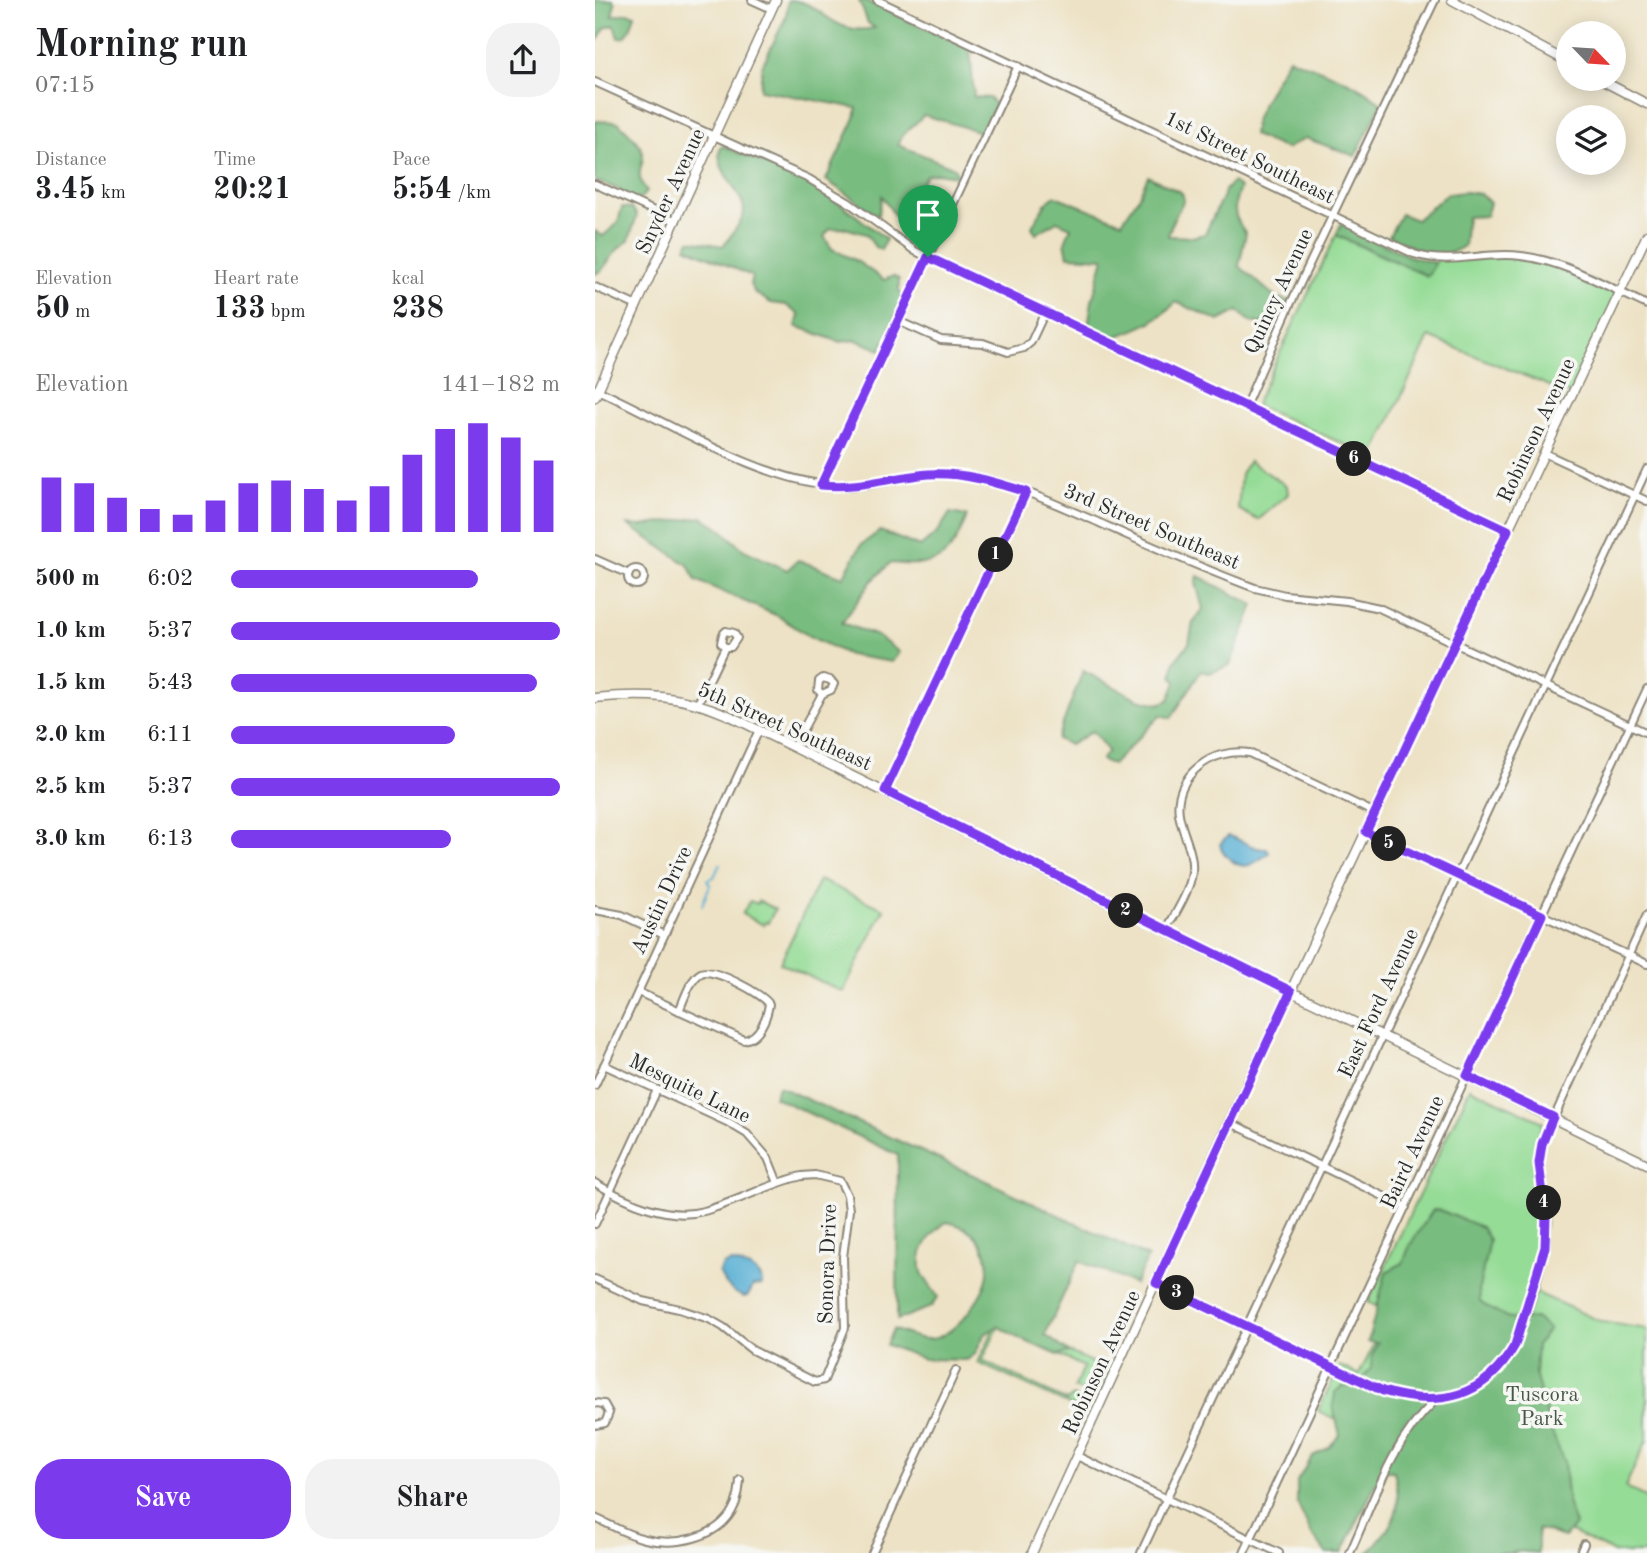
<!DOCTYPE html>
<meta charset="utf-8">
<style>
:root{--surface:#fff;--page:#f2f2f2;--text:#202124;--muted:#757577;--accent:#7c3aed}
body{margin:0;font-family:"Old Standard TT",serif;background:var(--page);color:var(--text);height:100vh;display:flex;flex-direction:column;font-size:26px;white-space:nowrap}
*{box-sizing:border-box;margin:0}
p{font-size:23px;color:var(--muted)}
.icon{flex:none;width:38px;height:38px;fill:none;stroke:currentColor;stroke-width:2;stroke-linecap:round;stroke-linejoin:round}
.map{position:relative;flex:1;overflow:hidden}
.panel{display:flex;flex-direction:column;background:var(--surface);width:595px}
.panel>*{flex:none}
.needle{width:46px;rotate:115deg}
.buttons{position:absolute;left:961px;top:21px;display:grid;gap:14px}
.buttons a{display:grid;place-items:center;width:70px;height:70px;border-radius:50%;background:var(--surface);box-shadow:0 4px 18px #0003;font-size:35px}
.pin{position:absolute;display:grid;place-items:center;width:60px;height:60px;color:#fff;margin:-72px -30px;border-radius:50% 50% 50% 0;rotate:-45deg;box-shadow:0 0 7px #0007}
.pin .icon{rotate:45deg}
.km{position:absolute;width:35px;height:35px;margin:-18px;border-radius:50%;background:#222;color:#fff;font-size:19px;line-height:35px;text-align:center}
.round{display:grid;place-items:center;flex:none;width:74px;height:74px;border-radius:28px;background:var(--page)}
.head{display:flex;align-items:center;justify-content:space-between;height:119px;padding:0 35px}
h1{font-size:38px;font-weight:700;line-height:52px}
.stats{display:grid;grid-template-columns:repeat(3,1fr);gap:10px;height:119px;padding:7px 35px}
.stats div{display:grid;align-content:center}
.stats b{font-size:30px;font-weight:700}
.stats small{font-size:19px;font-weight:400}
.stats p{font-size:19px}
.chart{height:196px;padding:14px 35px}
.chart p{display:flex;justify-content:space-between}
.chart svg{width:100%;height:126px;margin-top:7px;stroke:var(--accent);stroke-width:6}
.cta{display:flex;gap:14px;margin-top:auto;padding:14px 35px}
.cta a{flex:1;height:80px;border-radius:28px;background:var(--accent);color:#fff;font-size:28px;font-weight:700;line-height:80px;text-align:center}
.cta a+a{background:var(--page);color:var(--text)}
ul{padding:0 35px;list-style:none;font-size:23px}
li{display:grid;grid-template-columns:112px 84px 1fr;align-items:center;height:52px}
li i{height:18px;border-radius:9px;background:var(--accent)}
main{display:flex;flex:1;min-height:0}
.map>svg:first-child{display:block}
</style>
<main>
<section class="panel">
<div class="head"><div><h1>Morning run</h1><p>07:15</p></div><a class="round"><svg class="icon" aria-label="share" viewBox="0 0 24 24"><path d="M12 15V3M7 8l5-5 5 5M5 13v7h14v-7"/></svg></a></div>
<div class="stats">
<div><p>Distance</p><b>3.45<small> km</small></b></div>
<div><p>Time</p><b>20:21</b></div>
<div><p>Pace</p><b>5:54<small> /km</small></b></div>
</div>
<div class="stats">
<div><p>Elevation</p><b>50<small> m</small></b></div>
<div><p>Heart rate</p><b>133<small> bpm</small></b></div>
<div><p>kcal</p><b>238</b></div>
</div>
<div class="chart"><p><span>Elevation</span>141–182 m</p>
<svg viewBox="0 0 160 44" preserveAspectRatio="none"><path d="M5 44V25M15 44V27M25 44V32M35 44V36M45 44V38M55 44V33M65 44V27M75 44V26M85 44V29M95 44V33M105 44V28M115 44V17M125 44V8M135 44V6M145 44V11M155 44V19"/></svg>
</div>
<ul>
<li><b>500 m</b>6:02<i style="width:75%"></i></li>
<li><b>1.0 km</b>5:37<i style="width:100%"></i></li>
<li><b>1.5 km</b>5:43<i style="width:93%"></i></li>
<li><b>2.0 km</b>6:11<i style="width:68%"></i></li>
<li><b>2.5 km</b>5:37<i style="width:100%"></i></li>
<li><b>3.0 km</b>6:13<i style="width:67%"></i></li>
</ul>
<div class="cta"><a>Save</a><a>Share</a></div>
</section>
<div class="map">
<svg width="1052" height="1553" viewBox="0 0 1052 1553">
<rect width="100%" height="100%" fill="#f6f6f2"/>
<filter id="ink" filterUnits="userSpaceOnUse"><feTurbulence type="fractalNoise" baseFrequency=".0143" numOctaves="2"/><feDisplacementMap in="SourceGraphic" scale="14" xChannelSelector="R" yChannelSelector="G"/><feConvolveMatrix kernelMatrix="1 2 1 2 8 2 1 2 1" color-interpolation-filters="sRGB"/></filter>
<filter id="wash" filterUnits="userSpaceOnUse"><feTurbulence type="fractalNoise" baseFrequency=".00686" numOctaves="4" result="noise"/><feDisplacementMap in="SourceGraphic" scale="28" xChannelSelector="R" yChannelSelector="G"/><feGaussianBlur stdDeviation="1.57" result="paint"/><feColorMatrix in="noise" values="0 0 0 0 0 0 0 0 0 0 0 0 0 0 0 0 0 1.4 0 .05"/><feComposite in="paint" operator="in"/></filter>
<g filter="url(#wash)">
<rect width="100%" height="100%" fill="#ede2c5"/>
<g fill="#95dc96" stroke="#608460" stroke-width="2">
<path d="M741 235 832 276 843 259 895 256 946 259 1025 293 977 395 834 337 778 457 660 405Z"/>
<path d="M654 461 692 486 693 494 663 520 643 509 646 474Z"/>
<path d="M224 880 289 909 248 992 185 963Z"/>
<path d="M155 901 162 904 163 901 180 909 173 923 170 922 169 925 147 914Z"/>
<path d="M875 1088 948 1122 940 1150 939 1175 950 1223 935 1290 1007 1322 1052 1329V1440L1030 1487 1052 1498V1553H1020L723 1411 745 1366 764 1375 795 1313 773 1302Z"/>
<path d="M403 1320 514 1370 516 1372 504 1398 479 1388 489 1367 404 1326 387 1361 472 1401 478 1396 500 1408 496 1415 383 1363Z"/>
</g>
<g fill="#78bc7f" stroke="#527455" stroke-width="2">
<path d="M0 0H18L20 3 17 16 33 13 40 15 35 30 30 37 23 38 19 25 10 28 0 44Z"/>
<path d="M193 0C228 0 234 37 280 28L273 23 264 0H269L375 49 379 97 394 98 401 105 386 132 329 115 307 136 303 145 360 168 362 176 341 173 331 175 319 195 314 213 299 215 287 196 283 216 231 180 260 118 262 108 165 90 167 66 191 17Z"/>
<path d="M694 58C726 70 761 81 787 104L760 156 710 138 691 149 658 135C659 129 659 123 661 118 663 111 689 63 694 58Z"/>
<path d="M0 121 23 122C30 130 42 139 46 148 54 164 35 170 52 191L45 199 35 198 23 189 0 181Z"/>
<path d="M129 146C152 159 177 164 201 176 234 192 262 217 291 239L286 250 280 247 271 234 250 228 235 229 229 236 237 249 262 261 289 280 298 276 304 279V291L308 297 286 350 261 340 245 342 201 326 204 315 191 305 176 303 160 293 155 284 157 276 91 247 95 240 128 246C134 238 142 228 147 219 158 197 118 175 125 148Z"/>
<path d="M553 176 587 193 589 200 578 220 573 236 597 237 610 234 631 189 638 182 645 188C638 207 637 216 651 233L644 266 678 295 694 302 670 324 655 322 643 311 624 321 581 302C561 323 537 332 509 340L493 326 497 301 509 258 473 256 470 242 476 227 462 221 441 234 437 227 450 204 460 196 527 222 543 198Z"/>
<path d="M870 192 886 194 895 203 891 216 872 217 869 246C846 263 817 248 794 236L806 214 821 220 852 194Z"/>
<path d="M27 207 37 208 42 215 34 240 22 250 6 271 0 274V231L8 236 23 223Z"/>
<path d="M746 224 814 256 840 263 833 276 741 235Z"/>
<path d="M355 513 372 516C355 561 342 568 295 563L276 582 247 623 282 636 304 652 297 662 254 655 214 636 183 616 101 580 93 565 33 525 46 526 108 517 128 531 149 550 192 570 203 560 248 577 266 545 285 531 325 547 342 533Z"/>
<path d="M603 576 659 605 635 665 615 673 606 671 576 718 566 715 517 765 506 760 513 751 497 731 475 745 462 739 488 671 543 699 564 704 574 700 581 682 577 675 580 661 594 643 598 623 608 609 601 583Z"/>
<path d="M183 1086 361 1167 553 1257 540 1284 484 1261 450 1335 474 1352 463 1355 423 1338 403 1326 389 1335 380 1354 372 1360 329 1359 291 1345 298 1329C309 1333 324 1340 336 1339 359 1337 393 1294 393 1271 393 1243 377 1226 351 1222 337 1233 321 1251 327 1272 330 1280 338 1289 343 1297L336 1307 302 1320 303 1155 179 1097Z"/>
<path d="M838 1210H845L886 1227 894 1240 884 1289 885 1302C905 1316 915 1322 940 1318L954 1329 942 1345 940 1374 957 1432 969 1462 973 1505 980 1524 970 1537 943 1529V1553L921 1551 920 1553H773C799 1523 809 1512 799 1471H787L747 1553H731L716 1533 702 1503V1481L718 1456 733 1448 745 1435 738 1407 740 1392 748 1386H762L776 1368 777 1356 783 1343 773 1342 791 1272 808 1263 815 1245Z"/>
</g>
<g fill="#57afd4" stroke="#416d80" stroke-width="2">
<path d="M633 836C647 839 657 850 672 849L674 853C668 857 661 863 654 865 643 869 627 855 625 844Z"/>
<path d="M136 1262C149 1266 168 1269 167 1285L158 1286 153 1296 149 1297C137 1293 128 1283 124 1272L128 1265Z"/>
</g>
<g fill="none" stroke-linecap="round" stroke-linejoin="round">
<g stroke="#57afd4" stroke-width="2">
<path d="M114 879 119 877 125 864"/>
<path d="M107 905 115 885 112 879"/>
</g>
</g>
</g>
<g filter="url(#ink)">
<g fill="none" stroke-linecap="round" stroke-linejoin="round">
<g stroke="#8c8678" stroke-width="10">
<g id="minor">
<path d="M157 0 177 9"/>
<path d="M282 0 819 254C857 266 889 251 926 256 970 261 1013 287 1052 305"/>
<path d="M0 82 214 179 253 202 320 251 913 530"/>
<path d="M0 184 81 221"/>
<path d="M0 287 42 306"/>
<path d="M303 321 346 340 388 343 413 352 429 348 436 342 450 312"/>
<path d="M0 389C73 421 161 480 241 486 269 489 297 479 325 475 348 472 371 475 394 480 430 489 464 506 498 520 552 544 605 568 660 588L690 595 752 601 784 608 1052 733"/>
<path d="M650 407 694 307 840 0"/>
<path d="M949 453 1052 501"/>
<path d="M226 485 423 66"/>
<path d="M0 559 34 574"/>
<circle cx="41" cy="577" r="8"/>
<path d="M103 703 130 647H136L142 638 139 633 131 631 128 634 126 643 130 647"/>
<path d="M199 746 227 694 236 690 239 684 235 680 228 678 224 681 223 690 227 694"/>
<path d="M290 791 431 492"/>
<path d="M771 833 1052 964"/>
<path d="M0 910 27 915 69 935"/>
<path d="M571 931C580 913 595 892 597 872 599 851 587 834 584 814 578 775 619 747 654 753L780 813"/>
<path d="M43 992 149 1040C164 1038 172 1018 174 1004 168 994 118 967 106 973 95 979 89 1000 84 1011"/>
<path d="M9 1065 132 1122 152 1134 173 1158 183 1183"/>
<path d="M0 1085 164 730"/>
<path d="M634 1122 811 1207"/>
<path d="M0 1183C31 1201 72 1221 109 1211 142 1202 173 1184 207 1176L220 1175 245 1181 252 1195 254 1210 248 1257 250 1328 229 1380 220 1382 157 1350 128 1327 114 1319 84 1309 48 1301 0 1279"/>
<path d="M0 1224 62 1090"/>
<path d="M561 1283 788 1391 819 1399 841 1401"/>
<path d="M0 1403 9 1404 14 1413 10 1423 0 1425"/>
<path d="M482 1456 684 1553"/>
<path d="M0 1518C16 1525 32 1535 50 1539 79 1546 121 1539 137 1511 143 1501 144 1491 145 1480"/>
<path d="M277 1553 361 1370"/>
<path d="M546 1553 1052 469"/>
<path d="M649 1553 1052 689"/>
<path d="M755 1553C778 1502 797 1441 839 1402 845 1397 857 1397 864 1394 889 1384 907 1368 920 1345 933 1313 951 1259 952 1225 952 1197 940 1173 947 1144L1052 915"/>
<path d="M985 1553 989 1544"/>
</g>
</g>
<g stroke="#8c8678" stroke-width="11">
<g id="secondary">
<path d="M857 0 973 62"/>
<path d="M1004 79 1052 104"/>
<path d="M0 397 181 0"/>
<path d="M0 698C51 693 87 695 135 716L633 961 1052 1164"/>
<path d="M437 1553 634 1122 1052 235"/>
</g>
</g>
<use href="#minor" stroke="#fff" stroke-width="6"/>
<use href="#secondary" stroke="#fff" stroke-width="8"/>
</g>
</g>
<g fill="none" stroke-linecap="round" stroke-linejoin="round" filter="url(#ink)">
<g stroke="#fff" stroke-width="14">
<path id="route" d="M333 257 913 530 771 832 947 915 872 1076 958 1117 947 1144 944 1163 951 1218 950 1247 920 1345C890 1398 844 1408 788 1391L561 1283 696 991 290 791 431 492C399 482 368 472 334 474 297 477 264 489 226 485Z"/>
</g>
<use href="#route" stroke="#7c3aed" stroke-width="9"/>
</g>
<g text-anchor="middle" stroke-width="7" stroke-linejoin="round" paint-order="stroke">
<g font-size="21" fill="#2b2b2b" stroke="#f6f6f2">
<text transform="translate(655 157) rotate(26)" y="7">1st Street Southeast</text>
<text transform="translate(75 191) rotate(-65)" y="7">Snyder Avenue</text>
<text transform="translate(683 291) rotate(-65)" y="7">Quincy Avenue</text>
<text transform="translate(941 430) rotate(-65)" y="7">Robinson Avenue</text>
<text transform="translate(557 526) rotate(23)" y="7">3rd Street Southeast</text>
<text transform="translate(190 726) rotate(24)" y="7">5th Street Southeast</text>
<text transform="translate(66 900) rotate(-65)" y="7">Austin Drive</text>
<text transform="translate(783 1003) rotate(-65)" y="7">East Ford Avenue</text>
<text transform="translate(95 1088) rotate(26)" y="7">Mesquite Lane</text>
<text transform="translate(817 1152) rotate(-65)" y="7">Baird Avenue</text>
<text transform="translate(232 1264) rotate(-88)" y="7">Sonora Drive</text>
<text transform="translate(506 1362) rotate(-65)" y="7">Robinson Avenue</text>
</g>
<g font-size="21" fill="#465746" stroke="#f6f6f2">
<text x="947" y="1401">Tuscora<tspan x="947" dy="24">Park</tspan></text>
</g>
</g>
</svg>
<div class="buttons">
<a><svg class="needle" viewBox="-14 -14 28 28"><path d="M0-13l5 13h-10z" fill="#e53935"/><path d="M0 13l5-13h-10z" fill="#757577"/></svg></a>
<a><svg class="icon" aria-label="layers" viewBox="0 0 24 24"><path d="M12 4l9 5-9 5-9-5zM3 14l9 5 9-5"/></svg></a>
</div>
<div class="pin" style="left:333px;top:257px;background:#1e9e55"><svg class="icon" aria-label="arrive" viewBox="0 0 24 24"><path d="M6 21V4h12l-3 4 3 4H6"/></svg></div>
<b class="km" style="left:401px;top:555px">1</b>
<b class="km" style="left:531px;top:911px">2</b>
<b class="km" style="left:582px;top:1293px">3</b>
<b class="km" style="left:949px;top:1203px">4</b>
<b class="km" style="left:794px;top:844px">5</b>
<b class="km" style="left:759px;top:459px">6</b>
</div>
</main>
